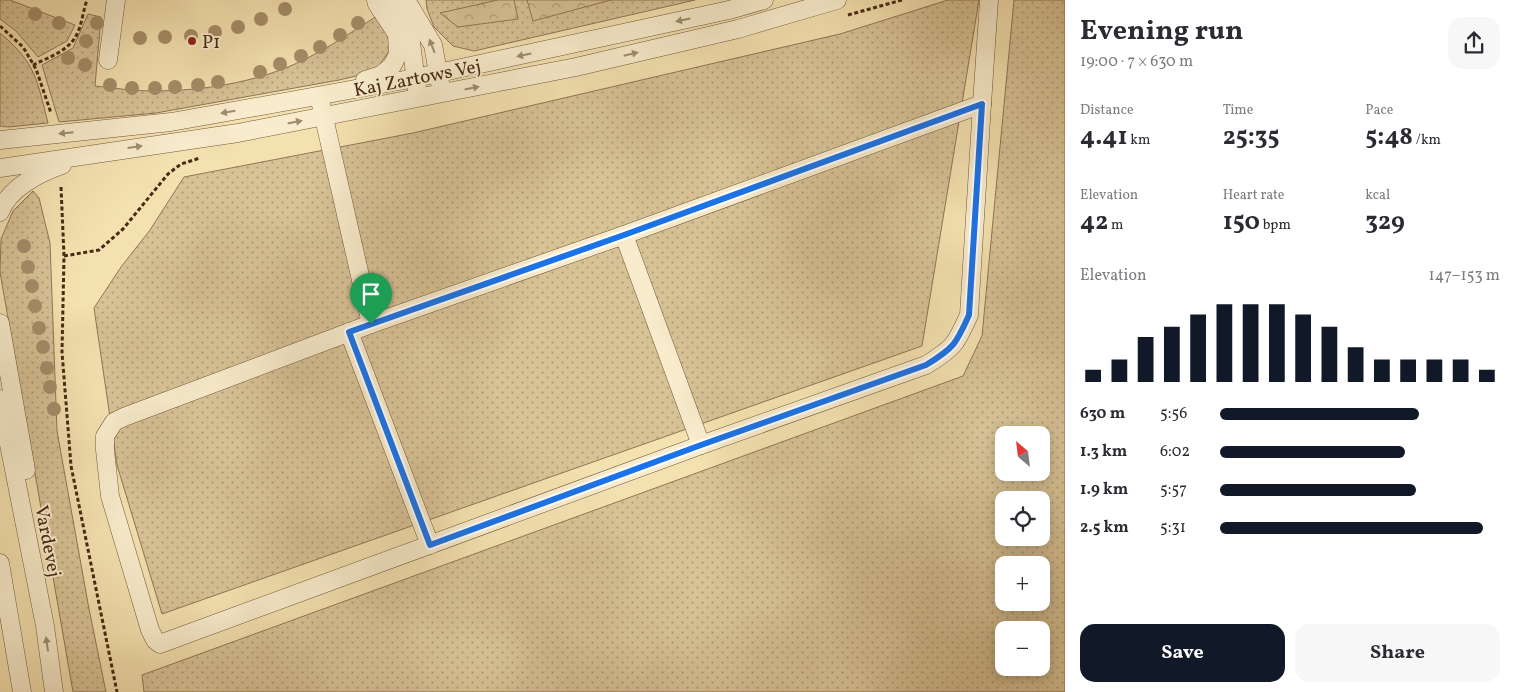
<!DOCTYPE html>
<meta charset="utf-8">
<style>
:root{--surface:#fff;--page:#f7f7f7;--text:#2b2b33;--muted:#7c7c81;--accent:#111827}
body{margin:0;font-family:Vollkorn,serif;background:var(--page);color:var(--text);height:100vh;display:flex;flex-direction:column;font-size:19px;white-space:nowrap}
*{box-sizing:border-box;margin:0}
p{font-size:16px;color:var(--muted)}
.icon{flex:none;width:28px;height:28px;fill:none;stroke:currentColor;stroke-width:2;stroke-linecap:round;stroke-linejoin:round}
.map{position:relative;flex:1;overflow:hidden}
.drawer{display:flex;flex-direction:column;background:var(--surface);width:450px}
.drawer>*{flex:none}
.needle{width:32px;rotate:332deg}
.tools{position:absolute;left:995px;top:426px;display:grid;gap:10px}
.tools a{display:grid;place-items:center;width:55px;height:55px;border-radius:10px;background:var(--surface);box-shadow:0 2px 12px #0003;font-size:25px}
.pin{position:absolute;display:grid;place-items:center;width:42px;height:42px;color:#fff;margin:-51px -21px;border-radius:50% 50% 50% 0;rotate:-45deg;box-shadow:0 0 5px #0007}
.pin .icon{rotate:45deg}
.round{display:grid;place-items:center;flex:none;width:52px;height:52px;border-radius:15px;background:var(--page)}
.headline{display:flex;align-items:center;justify-content:space-between;height:85px;padding:0 15px}
h1{font-size:28px;font-weight:700;line-height:38px}
.metrics{display:grid;grid-template-columns:repeat(3,1fr);gap:8px;height:85px;padding:5px 15px}
.metrics div{display:grid;align-content:center}
.metrics b{font-size:25px;font-weight:700}
.metrics small{font-size:14px;font-weight:400}
.metrics p{font-size:14px}
.chart{height:140px;padding:10px 15px}
.chart p{display:flex;justify-content:space-between}
.chart svg{width:100%;height:90px;margin-top:5px;stroke:var(--accent);stroke-width:6}
.action{display:flex;gap:10px;margin-top:auto;padding:10px 15px}
.action a{flex:1;height:58px;border-radius:15px;background:var(--accent);color:#fff;font-size:20px;font-weight:700;line-height:58px;text-align:center}
.action a+a{background:var(--page);color:var(--text)}
ul{padding:0 15px;list-style:none;font-size:16px}
li{display:grid;grid-template-columns:80px 60px 1fr;align-items:center;height:38px}
li i{height:12px;border-radius:6px;background:var(--accent)}
main{display:flex;flex:1;min-height:0}
.map>svg:first-child{display:block}
</style>
<main>
<div class="map">
<svg width="1065" height="692" viewBox="0 0 1065 692">
<defs>
<pattern id="grass-dots" width="8" height="8" patternUnits="userSpaceOnUse" patternTransform="scale(1.25)"><rect width="8" height="8" fill="#d7c296"/><path d="M2 2h.1M6 6h.1" fill="none" stroke="#b09e79" stroke-width="1.8" stroke-linecap="round"/></pattern>
<pattern id="forest-crowns" width="20" height="18" patternUnits="userSpaceOnUse" patternTransform="scale(1.25)"><rect width="20" height="18" fill="#d7c296"/><path d="M2 6a3 3 0 1 1 6 0M12 15a3 3 0 1 1 6 0" fill="none" stroke="#b09e79"/></pattern>
</defs>
<rect width="100%" height="100%" fill="#f4e1b0"/>
<filter id="stains"><feTurbulence type="fractalNoise" baseFrequency=".004" numOctaves="4"/><feColorMatrix values="0 0 0 0 .2 0 0 0 0 .09 0 0 0 0 .02 0 0 0 .5 -.17"/></filter>
<radialGradient id="worn" r=".72"><stop offset=".6" stop-color="#630" stop-opacity="0"/><stop offset="1" stop-color="#630" stop-opacity=".3"/></radialGradient>
<g fill="url(#grass-dots)" stroke="#907656" fill-rule="evenodd">
<path d="M0 0H10L75 25 67 41 38 57 16 31 0 19Z"/>
<path d="M426 0H695L474 51 453 46 434 27 427 9Z"/>
<path d="M948 0H979L922 346 162 614 117 465 94 308 121 267 150 230 184 177 413 133 840 34Z"/>
<path d="M1014 0H1065V692H144L142 675 963 376 982 336ZM1004 435H1041V472H1004ZM1004 500H1041V538H1004ZM1004 565H1041V602H1004ZM1004 630H1041V668H1004Z"/>
<path d="M88 14 101 17 95 86C114 88 133 91 152 91 207 91 267 81 315 54 336 43 356 29 377 16L389 35 390 50 378 67 369 73 339 80 156 113 59 122 42 65 73 48Z"/>
<path d="M0 33C36 63 37 80 48 123L8 127 0 126Z"/>
<path d="M33 191 39 198 50 243 57 431 89 609 106 692H73L0 272 1 239 13 211Z"/>
</g>
<g fill="url(#forest-crowns)" stroke="#907656">
<path d="M498 0H514L518 19 458 27 440 13Z"/>
<path d="M527 0H611L533 21Z"/>
</g>
<g fill="none" stroke-linecap="round" stroke-linejoin="round">
<g stroke="#73583c" stroke-width="19">
<g id="minor">
<path d="M388 0 405 20 410 35 417 89"/>
<path d="M406 0 433 45 440 83"/>
<path d="M108 60 116 0"/>
<path d="M365 80 381 75 392 66 398 54 397 34 377 4 376 0"/>
<path d="M319 96 371 324 624 235 982 104 989 0"/>
<path d="M0 140 171 122 295 100 415 78 729 10 764 0"/>
<path d="M0 168 238 133 576 67 738 29 837 0"/>
<path d="M0 212C9 188 39 173 62 165"/>
<path d="M624 235 701 445"/>
<path d="M0 323 26 470"/>
<path d="M371 324 124 417 114 422 105 436V450L110 496 150 630 155 640 160 644 701 445 926 365C954 348 956 344 969 315L982 104"/>
<path d="M349 332 430 545"/>
<path d="M0 399 45 626 54 692"/>
<path d="M0 563 22 692"/>
</g>
</g>
<g stroke="#482a15" stroke-width="3" stroke-dasharray="4 2.5" stroke-linecap="butt">
<path d="M848 15 902 0"/>
<path d="M0 26 23 47 36 69 51 113"/>
<path d="M33 65C49 57 69 51 77 34 82 24 83 11 87 0"/>
<path d="M61 187 64 256 62 352 71 466 117 692"/>
<path d="M64 256 99 250 123 229 168 174 181 164 200 158"/>
</g>
<use href="#minor" stroke="#f8eccc" stroke-width="18"/>
</g>
<g fill="#a58d69">
<circle cx="285" cy="9" r="7"/>
<circle cx="35" cy="14" r="7"/>
<circle cx="261" cy="19" r="7"/>
<circle cx="59" cy="23" r="7"/>
<circle cx="97" cy="23" r="7"/>
<circle cx="358" cy="23" r="7"/>
<circle cx="238" cy="27" r="7"/>
<circle cx="215" cy="32" r="7"/>
<circle cx="340" cy="35" r="7"/>
<circle cx="191" cy="36" r="7"/>
<circle cx="165" cy="37" r="7"/>
<circle cx="140" cy="38" r="7"/>
<circle cx="86" cy="41" r="7"/>
<circle cx="320" cy="47" r="7"/>
<circle cx="301" cy="56" r="7"/>
<circle cx="68" cy="58" r="7"/>
<circle cx="280" cy="64" r="7"/>
<circle cx="85" cy="65" r="7"/>
<circle cx="260" cy="72" r="7"/>
<circle cx="218" cy="82" r="7"/>
<circle cx="110" cy="85" r="7"/>
<circle cx="198" cy="85" r="7"/>
<circle cx="175" cy="87" r="7"/>
<circle cx="132" cy="88" r="7"/>
<circle cx="155" cy="88" r="7"/>
<circle cx="24" cy="246" r="7"/>
<circle cx="28" cy="267" r="7"/>
<circle cx="32" cy="286" r="7"/>
<circle cx="35" cy="306" r="7"/>
<circle cx="39" cy="328" r="7"/>
<circle cx="43" cy="347" r="7"/>
<circle cx="47" cy="368" r="7"/>
<circle cx="50" cy="387" r="7"/>
<circle cx="54" cy="409" r="7"/>
</g>
<defs><path id="oneway-solid" d="M-6-.8H1V-3.2L6.5 0L1 3.2V.8H-6Z" transform="scale(1.25)"/></defs>
<g fill="#a08b70">
<use href="#oneway-solid" transform="translate(683 20) rotate(168)"/>
<use href="#oneway-solid" transform="translate(432 46) rotate(-111)"/>
<use href="#oneway-solid" transform="translate(631 54) rotate(-13)"/>
<use href="#oneway-solid" transform="translate(524 55) rotate(168)"/>
<use href="#oneway-solid" transform="translate(472 88) rotate(-11)"/>
<use href="#oneway-solid" transform="translate(228 112) rotate(170)"/>
<use href="#oneway-solid" transform="translate(295 122) rotate(-11)"/>
<use href="#oneway-solid" transform="translate(66 133) rotate(174)"/>
<use href="#oneway-solid" transform="translate(135 147) rotate(-8)"/>
<use href="#oneway-solid" transform="translate(47 644) rotate(-98)"/>
</g>
<g fill="none" stroke-linecap="round" stroke-linejoin="round">
<g stroke="#fff" stroke-width="10">
<path id="route" d="M982 104 969 315C956 344 954 348 926 365L701 445 430 545 349 332 624 235Z"/>
</g>
<use href="#route" stroke="#1a73e8" stroke-width="6"/>
</g>
<circle fill="#8f2418" stroke="#f8eccc" stroke-width="2" cx="192" cy="41" r="5"/>
<g text-anchor="middle" stroke-width="4" stroke-linejoin="round" paint-order="stroke">
<g font-size="19" fill="#482a15" stroke="#f8eccc" text-anchor="start">
<text x="202" y="48">P1</text>
</g>
<g font-size="19" fill="#482a15" stroke="#f8eccc">
<text transform="translate(417 77) rotate(-11)" y="7">Kaj Zartows Vej</text>
<text transform="translate(49 541) rotate(79)" y="7">Vardevej</text>
</g>
</g>
<rect width="100%" height="100%" filter="url(#stains)"/>
<rect width="100%" height="100%" fill="url(#worn)"/>
</svg>
<div class="tools">
<a><svg class="needle" viewBox="-14 -14 28 28"><path d="M0-13l5 13h-10z" fill="#e53935"/><path d="M0 13l5-13h-10z" fill="#7c7c81"/></svg></a>
<a><svg class="icon" aria-label="locate" viewBox="0 0 24 24"><circle cx="12" cy="12" r="6"/><path d="M12 2v4M12 18v4M2 12h4M18 12h4"/></svg></a>
<a>+</a>
<a>−</a>
</div>
<div class="pin" style="left:371px;top:324px;background:#1e9e55"><svg class="icon" aria-label="arrive" viewBox="0 0 24 24"><path d="M6 21V4h12l-3 4 3 4H6"/></svg></div>
</div>
<section class="drawer">
<div class="headline"><div><h1>Evening run</h1><p>19:00 · 7 × 630 m</p></div><a class="round"><svg class="icon" aria-label="share" viewBox="0 0 24 24"><path d="M12 15V3M7 8l5-5 5 5M5 13v7h14v-7"/></svg></a></div>
<div class="metrics">
<div><p>Distance</p><b>4.41<small> km</small></b></div>
<div><p>Time</p><b>25:35</b></div>
<div><p>Pace</p><b>5:48<small> /km</small></b></div>
</div>
<div class="metrics">
<div><p>Elevation</p><b>42<small> m</small></b></div>
<div><p>Heart rate</p><b>150<small> bpm</small></b></div>
<div><p>kcal</p><b>329</b></div>
</div>
<div class="chart"><p><span>Elevation</span>147–153 m</p>
<svg viewBox="0 0 160 44" preserveAspectRatio="none"><path d="M5 44V38M15 44V33M25 44V22M35 44V17M45 44V11M55 44V6M65 44V6M75 44V6M85 44V11M95 44V17M105 44V27M115 44V33M125 44V33M135 44V33M145 44V33M155 44V38"/></svg>
</div>
<ul>
<li><b>630 m</b>5:56<i style="width:71%"></i></li>
<li><b>1.3 km</b>6:02<i style="width:66%"></i></li>
<li><b>1.9 km</b>5:57<i style="width:70%"></i></li>
<li><b>2.5 km</b>5:31<i style="width:94%"></i></li>
</ul>
<div class="action"><a>Save</a><a>Share</a></div>
</section>
</main>
